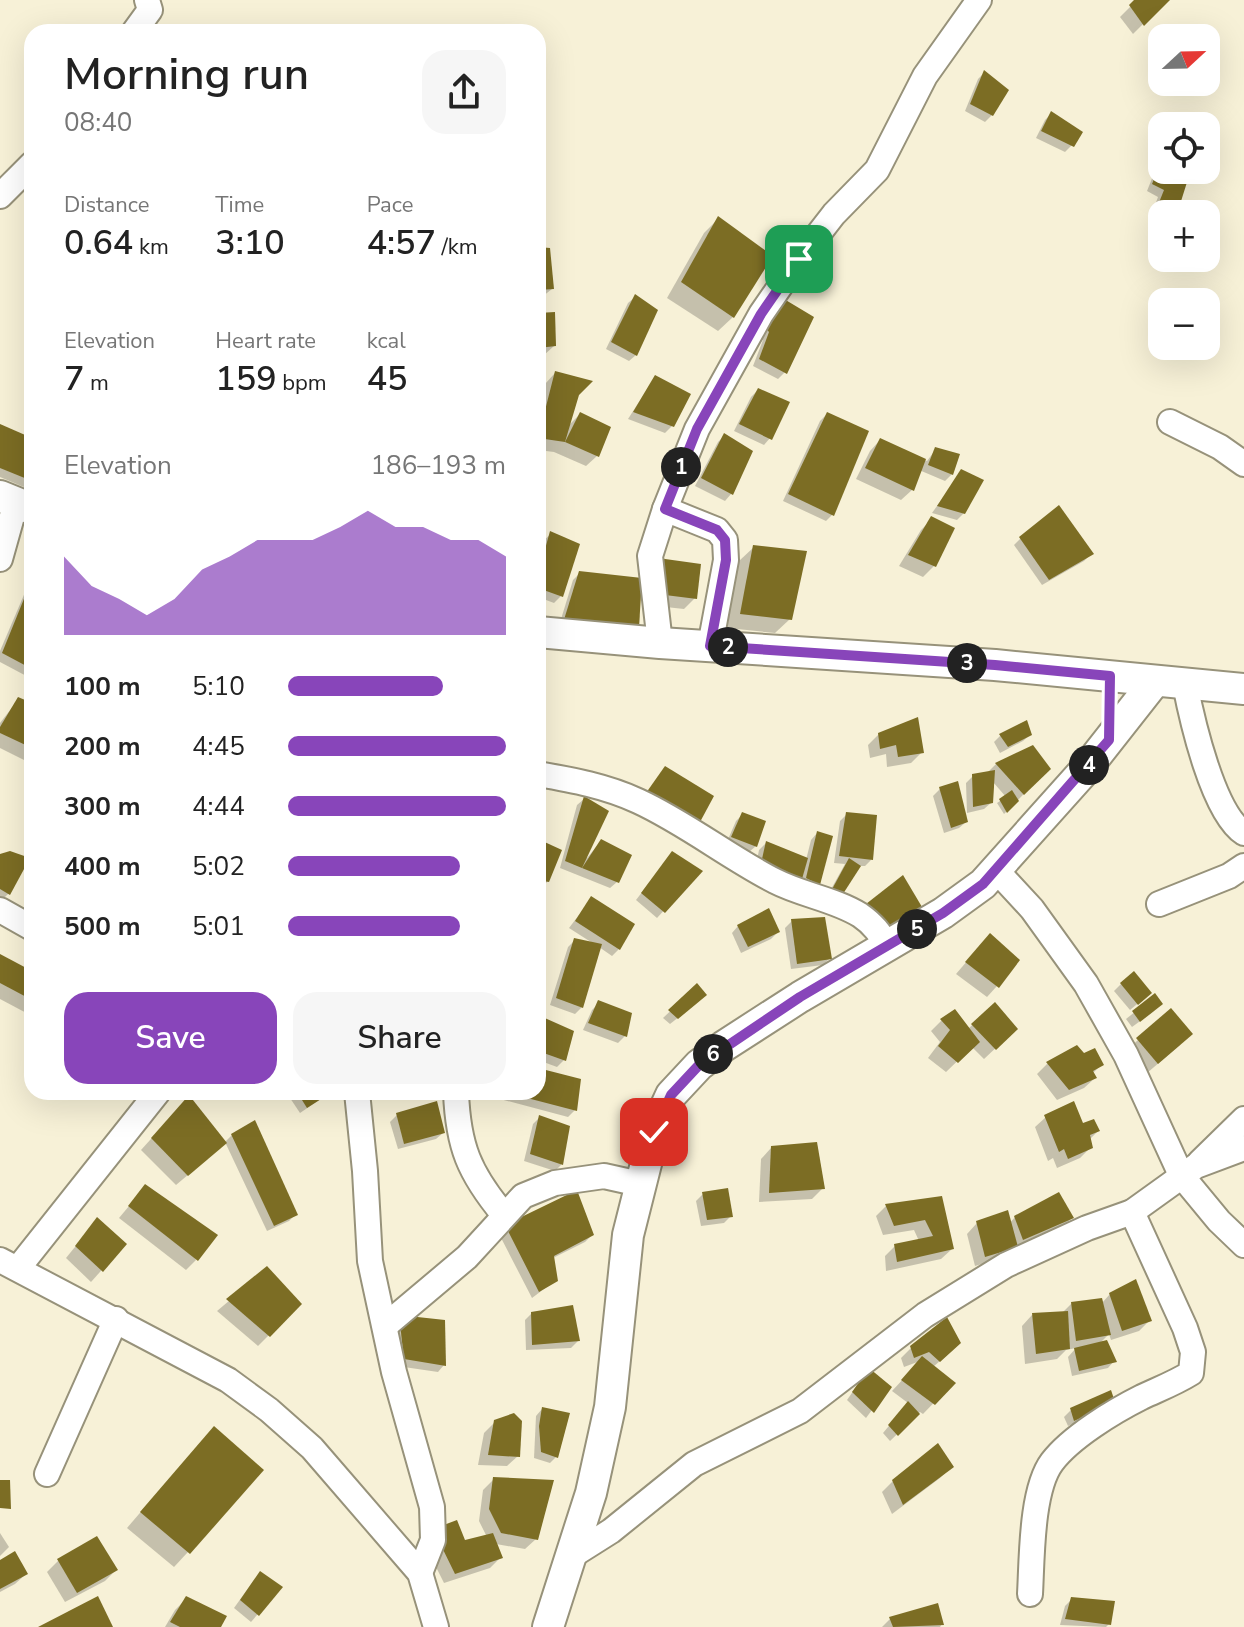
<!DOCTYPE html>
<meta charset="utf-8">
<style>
:root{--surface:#fff;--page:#f6f6f6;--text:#222;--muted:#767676;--accent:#8845ba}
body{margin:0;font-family:"Nunito Sans",sans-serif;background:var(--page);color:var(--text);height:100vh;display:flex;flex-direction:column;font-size:30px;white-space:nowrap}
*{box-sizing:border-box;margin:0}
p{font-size:26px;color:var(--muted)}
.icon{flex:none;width:44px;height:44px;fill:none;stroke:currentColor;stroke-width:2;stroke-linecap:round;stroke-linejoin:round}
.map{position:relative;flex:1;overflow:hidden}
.sheet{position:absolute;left:24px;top:24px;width:522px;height:1076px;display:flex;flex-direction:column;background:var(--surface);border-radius:24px;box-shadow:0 8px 32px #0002}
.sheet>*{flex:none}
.needle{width:52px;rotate:68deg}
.controls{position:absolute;left:1148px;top:24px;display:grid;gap:16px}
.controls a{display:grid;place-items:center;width:72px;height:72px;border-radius:16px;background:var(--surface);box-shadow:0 8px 32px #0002;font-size:40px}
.pin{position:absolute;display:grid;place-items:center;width:68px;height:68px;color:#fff;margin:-34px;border-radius:16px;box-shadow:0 4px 12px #0006}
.km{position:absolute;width:40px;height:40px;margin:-20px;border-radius:50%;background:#222;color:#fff;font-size:22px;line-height:40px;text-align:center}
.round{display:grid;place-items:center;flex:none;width:84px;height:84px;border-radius:24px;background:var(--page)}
.head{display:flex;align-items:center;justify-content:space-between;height:136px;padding:0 40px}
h1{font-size:44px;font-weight:600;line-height:60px}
.metrics{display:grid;grid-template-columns:repeat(3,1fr);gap:12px;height:136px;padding:8px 40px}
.metrics div{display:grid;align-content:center}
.metrics b{font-size:34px;font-weight:600}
.metrics small{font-size:22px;font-weight:400}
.metrics p{font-size:22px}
.chart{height:224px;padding:16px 40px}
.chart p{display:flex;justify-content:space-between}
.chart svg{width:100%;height:144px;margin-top:8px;fill:var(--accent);opacity:.7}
.button{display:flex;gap:16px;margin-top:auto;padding:16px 40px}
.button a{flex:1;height:92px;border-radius:24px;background:var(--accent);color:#fff;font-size:32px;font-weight:600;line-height:92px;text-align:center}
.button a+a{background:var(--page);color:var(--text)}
ul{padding:0 40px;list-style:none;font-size:26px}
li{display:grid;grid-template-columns:128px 96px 1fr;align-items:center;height:60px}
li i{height:20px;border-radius:10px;background:var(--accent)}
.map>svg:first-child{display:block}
</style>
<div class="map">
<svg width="1244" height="1627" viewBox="0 0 1244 1627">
<rect width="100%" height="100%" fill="#f7f1d7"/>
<g fill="#0003">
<path d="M1137 0H1167L1133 34 1120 17Z"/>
<path d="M984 73 992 115 985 122 965 111 978 79Z"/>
<path d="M1051 114 1072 145 1065 152 1036 138 1045 120Z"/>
<path d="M1161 165 1162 170H1170L1186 180 1175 214H1162V220L1151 216 1158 197 1147 191 1155 171Z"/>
<path d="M718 219 733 317 718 331 667 298 704 233Z"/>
<path d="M538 249 552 289 538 300Z"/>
<path d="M635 297 636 355 629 361 606 349 628 303Z"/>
<path d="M538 315 554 346 543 356 538 357Z"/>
<path d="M811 318 785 372 778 379 753 366 763 340 756 331Z"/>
<path d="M555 373 577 394 567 427 580 414 597 456 586 466 554 452 538 450V408L545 384Z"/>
<path d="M655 377 672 426 665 433 628 419Z"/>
<path d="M758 390 770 438 764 445 734 431 751 397Z"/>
<path d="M827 414 833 514 826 521 783 501 820 421Z"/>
<path d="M0 426 32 440 31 490 0 477Z"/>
<path d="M725 435 731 494 725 501 695 486 718 442Z"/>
<path d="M880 440 927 461 936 449 952 474 945 481 919 470 912 490 901 500 856 479 870 451Z"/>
<path d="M962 471 964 513 957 520 932 513Z"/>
<path d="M932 519 934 566 923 577 899 566 921 530Z"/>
<path d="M551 534 561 596 554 603 538 597V562L544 540Z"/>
<path d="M1021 538 1091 554 1084 561 1042 585 1014 545Z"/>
<path d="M754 547 790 619 775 633 727 628 739 561Z"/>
<path d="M648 571 695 598 684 609 647 605Z"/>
<path d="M580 573 640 580 558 629 573 580Z"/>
<path d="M32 576V679L0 662V651Z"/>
<path d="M18 700 32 705V764L0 748V723Z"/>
<path d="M879 734 922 752 911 763 887 767 886 754 870 758 868 745Z"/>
<path d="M1001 735H1030L1023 741 1000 753 994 742Z"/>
<path d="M1032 748 1048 769 1017 801 1004 814 997 803 1006 797 993 782 992 802 984 809 967 813 966 783 973 776 987 773 996 764Z"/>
<path d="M940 789 966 822 959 828 944 833 933 796Z"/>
<path d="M584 799 585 857 587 858 601 841 617 882 610 888 560 868 577 805Z"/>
<path d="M743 814 756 846 749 852 726 844 736 821Z"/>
<path d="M847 814 871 860 865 866H859L825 900 845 864 834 863 840 821Z"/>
<path d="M817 833 818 884 812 890 754 875 759 850 766 843 806 860 811 840Z"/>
<path d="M538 841 548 881 541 888 538 887Z"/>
<path d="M672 853 700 871 657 918 636 900Z"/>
<path d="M0 856 9 893 0 902Z"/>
<path d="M591 899 619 949 612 956 599 947 582 1007 575 1014 550 1005 568 947 575 940 594 944 569 928Z"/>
<path d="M792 921 829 959 823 965 791 969 785 928Z"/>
<path d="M738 926 778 932 771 939 741 953 732 933Z"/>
<path d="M980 946 997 986 987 997 956 974Z"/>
<path d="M0 956 32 973V1016L0 999Z"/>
<path d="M1121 984 1142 1000 1130 1010 1114 991Z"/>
<path d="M697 986 698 1002 670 1024 663 1018Z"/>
<path d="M1155 996 1154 1011 1132 1027 1126 1019Z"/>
<path d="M599 1003 625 1036 618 1043 583 1030 592 1010Z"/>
<path d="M994 1004 1016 1029 984 1059 972 1047 946 1072 928 1058 940 1042 931 1031 942 1020 968 1029Z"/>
<path d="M538 1017 564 1060 557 1067 538 1060Z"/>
<path d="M1138 1040 1180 1045 1147 1073 1127 1050Z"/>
<path d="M1047 1064 1101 1065 1092 1074 1095 1078 1084 1088 1057 1100 1037 1074Z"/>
<path d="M538 1070 575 1110 568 1117 500 1099 502 1092H538Z"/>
<path d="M286 1092H331L300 1113Z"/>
<path d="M178 1109 214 1153 176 1185 141 1150Z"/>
<path d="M397 1115 443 1133 436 1139 398 1149 390 1122Z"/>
<path d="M1046 1117 1082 1126 1098 1131 1089 1140 1091 1147 1080 1158 1057 1168 1053 1158 1048 1161 1035 1127Z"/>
<path d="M539 1118 568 1128 561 1165 555 1171 524 1161 533 1124Z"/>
<path d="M232 1135 296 1214 289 1221 267 1231 225 1142Z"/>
<path d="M771 1148 823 1188 812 1199 759 1202 761 1159Z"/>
<path d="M145 1187 196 1260 186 1270 119 1218Z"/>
<path d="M703 1194 731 1216 724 1223 701 1226 696 1201Z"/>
<path d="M940 1199 952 1249 941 1259 886 1271 885 1256 895 1246 919 1241 914 1230 883 1235 876 1216 886 1206Z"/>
<path d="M1015 1217 1072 1218 1061 1228 1005 1257 975 1266 967 1234 977 1223 1009 1224Z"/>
<path d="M97 1220 125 1244 91 1282 66 1258Z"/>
<path d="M506 1227 592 1235 585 1242 553 1258 556 1280 532 1298 499 1234Z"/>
<path d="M267 1269 300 1304 258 1346 217 1311Z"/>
<path d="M1110 1294 1150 1320 1139 1331 1111 1340 1109 1334 1099 1344 1114 1361 1108 1368 1072 1376 1068 1357 1076 1348 1066 1350 1057 1359 1025 1364 1022 1326 1032 1315 1061 1314 1072 1303H1102Z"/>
<path d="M532 1313 578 1341 571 1348 526 1350 525 1320Z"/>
<path d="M399 1318 444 1365 438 1372 397 1366 393 1324Z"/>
<path d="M912 1347 948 1354 933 1367 953 1383 923 1414 920 1412 890 1441 883 1433 908 1403 892 1391 920 1361 904 1367 901 1358Z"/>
<path d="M863 1377 889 1387 866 1418 847 1400Z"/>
<path d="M1106 1408 1068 1426 1064 1417 1071 1410Z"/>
<path d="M542 1409 556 1457 550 1463 534 1458 536 1416Z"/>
<path d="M495 1422 518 1456 507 1466 478 1465 484 1433Z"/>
<path d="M200 1443 188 1552 174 1567 127 1528Z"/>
<path d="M951 1467 940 1478 892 1514 882 1492 893 1481Z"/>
<path d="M494 1479 536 1539 525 1549 496 1544 501 1557 490 1568 444 1583 423 1541 464 1543 487 1537 479 1521 483 1490Z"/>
<path d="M0 1533 9 1547 0 1556Z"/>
<path d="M96 1538 116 1570 105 1581 65 1602 47 1572 58 1561Z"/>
<path d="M0 1563 26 1574 15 1584 0 1592Z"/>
<path d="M254 1580 280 1588 251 1622 234 1608Z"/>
<path d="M186 1599 219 1627H165L175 1610Z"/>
<path d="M1072 1599 1109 1624 1106 1627 1060 1625 1065 1606Z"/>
<path d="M890 1619 942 1624 940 1627H882Z"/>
</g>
<g fill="#7c6d24">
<path d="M1134 0H1170L1144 26 1129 5Z"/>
<path d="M984 70 1009 90 993 116 970 104Z"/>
<path d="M1051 111 1083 132 1074 147 1041 131Z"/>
<path d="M1162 160V170H1174L1188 179 1177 214 1156 210 1164 190 1152 184Z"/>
<path d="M718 216 773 256 734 318 681 282Z"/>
<path d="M538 247 550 248 554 289 538 290Z"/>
<path d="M635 294 658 310 637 356 611 342Z"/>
<path d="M779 296 814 317 787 374 759 359 769 332 762 324Z"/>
<path d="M555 312 556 346 538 348V313Z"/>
<path d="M555 371 593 381 579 395 565 442 538 438Z"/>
<path d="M655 375 691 394 674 427 633 412Z"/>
<path d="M758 388 790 402 772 440 739 424Z"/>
<path d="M580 412 611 427 599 457 565 442Z"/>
<path d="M827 412 869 431 834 516 788 494Z"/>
<path d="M0 424 32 438V481L0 468Z"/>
<path d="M724 433 753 451 733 495 701 478Z"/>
<path d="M880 438 926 459 914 491 865 468Z"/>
<path d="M935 447 960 454 953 475 928 465Z"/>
<path d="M961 469 984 480 965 514 937 506Z"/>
<path d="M1059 505 1094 554 1049 580 1019 537Z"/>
<path d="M931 516 955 528 936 567 908 555Z"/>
<path d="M550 531 580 544 563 597 538 588V575Z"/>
<path d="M753 545 807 551 792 620 740 614Z"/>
<path d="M658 558 701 564 697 599 657 594Z"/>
<path d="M579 571 642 578 639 628 563 623Z"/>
<path d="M32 579V669L2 653Z"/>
<path d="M18 697 32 703V748L0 733V727Z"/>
<path d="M918 717 924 753 898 757 896 745 880 749 878 733Z"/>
<path d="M1027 720 1032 735 1008 747 999 734Z"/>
<path d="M1033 745 1051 769 1024 795 995 763Z"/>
<path d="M665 766 714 796 700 822 646 793Z"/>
<path d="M995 770 993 803 973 807 972 774Z"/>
<path d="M958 781 968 822 951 828 939 787Z"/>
<path d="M1012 790 1019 801 1007 813 999 799Z"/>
<path d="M584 796 609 811 582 868 565 861Z"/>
<path d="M742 812 766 821 757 847 731 837Z"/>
<path d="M846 812 877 815 873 860 839 856Z"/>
<path d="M817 831 833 836 820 885 806 878Z"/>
<path d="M538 839 562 850 549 882 538 880Z"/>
<path d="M601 839 632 855 619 883 582 868Z"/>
<path d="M766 841 808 858 800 886 760 868Z"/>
<path d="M10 851 30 858 10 895 0 889V854Z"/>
<path d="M672 851 703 871 665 913 641 893Z"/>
<path d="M849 858 861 866 841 897 830 893Z"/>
<path d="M903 875 922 907 890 928 866 904Z"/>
<path d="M591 896 635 924 620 950 575 921Z"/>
<path d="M769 908 780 932 748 947 737 925Z"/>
<path d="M825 917 832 959 797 964 791 919Z"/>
<path d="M990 933 1020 960 999 988 965 962Z"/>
<path d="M574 938 602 944 583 1008 556 998Z"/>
<path d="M0 954 32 971V1000L0 983Z"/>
<path d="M1134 971 1152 993 1138 1005 1120 983Z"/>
<path d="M697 983 707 995 678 1019 668 1010Z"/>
<path d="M1155 993 1163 1004 1140 1022 1132 1011Z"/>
<path d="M598 1000 632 1013 627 1037 588 1023Z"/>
<path d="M995 1002 1018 1029 996 1050 971 1024Z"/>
<path d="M1171 1008 1193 1034 1158 1064 1136 1038Z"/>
<path d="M955 1009 980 1042 958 1063 938 1046 950 1030 940 1019Z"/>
<path d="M538 1015 574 1031 566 1061 538 1051Z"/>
<path d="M1077 1045 1084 1053 1095 1048 1104 1065 1093 1071 1097 1078 1069 1090 1046 1062Z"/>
<path d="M538 1068 581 1079 577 1111 508 1093 538 1092Z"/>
<path d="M297 1092H332L307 1108Z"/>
<path d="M189 1095 227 1143 188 1176 151 1138Z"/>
<path d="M437 1101 445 1133 404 1144 396 1113Z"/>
<path d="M1074 1101 1083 1123 1094 1119 1100 1131 1090 1135 1093 1148 1068 1159 1064 1149 1059 1152 1044 1115Z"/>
<path d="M539 1115 570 1126 563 1165 530 1154Z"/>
<path d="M255 1120 298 1215 274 1226 231 1134Z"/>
<path d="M817 1142 825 1189 769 1193 771 1146Z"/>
<path d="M145 1184 218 1235 198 1261 128 1206Z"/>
<path d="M728 1188 733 1217 707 1220 702 1192Z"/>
<path d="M577 1190 594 1235 554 1256 558 1281 539 1292 505 1225Z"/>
<path d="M1059 1192 1074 1218 1023 1240 1014 1216Z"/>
<path d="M942 1196 954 1249 897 1262 894 1244 933 1236 925 1220 894 1226 885 1204Z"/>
<path d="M1008 1210 1018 1247 985 1257 976 1221Z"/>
<path d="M97 1217 127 1244 103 1272 75 1246Z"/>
<path d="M267 1266 302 1304 270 1337 226 1299Z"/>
<path d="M1136 1279 1152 1321 1122 1331 1109 1293Z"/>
<path d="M1102 1298 1111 1335 1076 1341 1071 1302Z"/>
<path d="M573 1305 580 1341 532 1345 531 1312Z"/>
<path d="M1068 1311 1070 1349 1036 1354 1032 1313Z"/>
<path d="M399 1315 445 1320 446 1366 404 1359Z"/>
<path d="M947 1317 961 1343 940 1362 929 1352 914 1358 910 1346Z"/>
<path d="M1107 1340 1117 1362 1079 1371 1074 1348Z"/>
<path d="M922 1356 956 1383 935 1405 901 1380Z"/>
<path d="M869 1368 892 1387 874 1413 852 1392Z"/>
<path d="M1111 1390 1115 1402 1074 1421 1070 1408Z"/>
<path d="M908 1401 920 1414 898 1436 888 1425Z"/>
<path d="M542 1407 570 1413 558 1458 541 1452 539 1426Z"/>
<path d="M514 1413 522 1421 520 1457 488 1455 494 1420Z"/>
<path d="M214 1426 264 1470 190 1554 140 1512Z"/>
<path d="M938 1443 954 1467 903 1505 892 1480Z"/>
<path d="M493 1477 554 1480 538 1540 501 1533 489 1509Z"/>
<path d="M0 1480H10L11 1509 0 1508Z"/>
<path d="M457 1520 465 1540 493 1533 503 1558 455 1574 433 1529Z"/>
<path d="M97 1536 118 1570 77 1593 57 1559Z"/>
<path d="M15 1551 28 1574 0 1589V1560Z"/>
<path d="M260 1571 283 1587 259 1616 240 1600Z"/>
<path d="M98 1596 113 1627H38Z"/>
<path d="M186 1596 227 1616 221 1627H180L170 1622Z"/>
<path d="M1071 1597 1115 1601 1111 1625 1065 1619Z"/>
<path d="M938 1603 944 1625 893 1627 889 1617Z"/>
</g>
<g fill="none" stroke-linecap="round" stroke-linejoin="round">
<g stroke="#97927a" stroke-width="28">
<g id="minor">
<path d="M134 32 150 10 147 0"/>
<path d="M0 196 32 164"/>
<path d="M1170 422 1220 447 1244 464"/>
<path d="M665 509 717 530 725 540 726 560 710 646"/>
<path d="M0 559 16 502"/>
<path d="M660 643 650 556 665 509 697 429 761 314 799 259 834 214 877 170 925 76 979 0"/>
<path d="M1185 684C1192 720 1213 813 1244 833"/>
<path d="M538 774C572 780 606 786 638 801 686 823 728 857 775 881 802 895 834 899 860 915 873 924 880 933 888 947"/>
<path d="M996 870 1032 909 1086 984 1126 1055 1181 1175 1219 1221 1244 1245"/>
<path d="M1159 904 1229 876 1244 866"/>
<path d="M0 910 32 928"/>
<path d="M357 1092 365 1171 370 1261 394 1372 432 1507 433 1540 420 1573"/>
<path d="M456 1092C458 1146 469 1173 504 1215"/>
<path d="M1200 1162 1244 1119"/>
<path d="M0 1260 228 1380 269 1410 312 1448 420 1573 436 1627"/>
<path d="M19 1267 158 1092"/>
<path d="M385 1326 467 1257 523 1196 555 1183 604 1176 640 1184"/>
<path d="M47 1474 116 1319"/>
<path d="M573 1555 611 1531 694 1464 800 1411 925 1315 1006 1265 1087 1228 1132 1212 1196 1166 1244 1148"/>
<path d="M1030 1594C1032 1559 1031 1490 1052 1462 1071 1437 1114 1411 1142 1397 1159 1389 1175 1383 1191 1373L1193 1352 1185 1328 1132 1212"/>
</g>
</g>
<g stroke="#97927a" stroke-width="34">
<g id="major">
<path d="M0 496 32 509"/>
<path d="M538 632 660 643 995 665 1244 689"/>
<path d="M548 1627 591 1493 610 1407 628 1235 654 1132 671 1095 699 1065 724 1046 800 997 943 913 983 884 1085 770 1155 681"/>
</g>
</g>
<use href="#minor" stroke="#fff" stroke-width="24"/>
<use href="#major" stroke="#fff" stroke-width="30"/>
</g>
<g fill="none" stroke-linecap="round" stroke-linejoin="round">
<g stroke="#fff" stroke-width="16">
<path id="route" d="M654 1132 671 1095 699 1065 800 997 943 913 983 884 1109 740 1110 676 995 665 710 646 726 560 725 540 717 530 665 509 697 429 761 314 799 259"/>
</g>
<use href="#route" stroke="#8845ba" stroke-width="10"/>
</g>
</svg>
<div class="controls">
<a><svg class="needle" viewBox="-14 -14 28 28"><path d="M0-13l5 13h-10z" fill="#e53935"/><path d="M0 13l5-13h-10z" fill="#767676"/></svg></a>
<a><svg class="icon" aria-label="locate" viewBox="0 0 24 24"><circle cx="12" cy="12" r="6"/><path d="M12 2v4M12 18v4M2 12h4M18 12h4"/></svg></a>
<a>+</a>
<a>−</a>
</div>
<div class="pin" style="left:799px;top:259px;background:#1e9e55"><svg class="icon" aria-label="arrive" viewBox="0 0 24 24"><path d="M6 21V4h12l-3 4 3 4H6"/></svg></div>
<div class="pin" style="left:654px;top:1132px;background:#d93025"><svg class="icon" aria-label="check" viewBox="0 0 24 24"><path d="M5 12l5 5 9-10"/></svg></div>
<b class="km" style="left:681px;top:467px">1</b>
<b class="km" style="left:728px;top:647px">2</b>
<b class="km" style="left:967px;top:663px">3</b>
<b class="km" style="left:1089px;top:765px">4</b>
<b class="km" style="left:917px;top:929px">5</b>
<b class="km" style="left:713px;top:1054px">6</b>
<section class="sheet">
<div class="head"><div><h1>Morning run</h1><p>08:40</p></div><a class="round"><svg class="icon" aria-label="share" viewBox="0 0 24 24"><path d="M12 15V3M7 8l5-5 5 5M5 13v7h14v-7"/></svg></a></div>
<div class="metrics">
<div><p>Distance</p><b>0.64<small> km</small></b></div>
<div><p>Time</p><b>3:10</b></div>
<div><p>Pace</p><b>4:57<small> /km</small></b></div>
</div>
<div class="metrics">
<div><p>Elevation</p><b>7<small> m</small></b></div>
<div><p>Heart rate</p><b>159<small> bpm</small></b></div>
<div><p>kcal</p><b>45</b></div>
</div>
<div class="chart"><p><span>Elevation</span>186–193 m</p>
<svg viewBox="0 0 160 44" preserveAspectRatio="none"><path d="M0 44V20L10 29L20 33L30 38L40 33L50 24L60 20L70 15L80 15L90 15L100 11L110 6L120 11L130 11L140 15L150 15L160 20V44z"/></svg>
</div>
<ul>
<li><b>100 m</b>5:10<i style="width:71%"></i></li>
<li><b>200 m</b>4:45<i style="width:100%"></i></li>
<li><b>300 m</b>4:44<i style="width:100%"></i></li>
<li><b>400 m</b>5:02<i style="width:79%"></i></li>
<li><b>500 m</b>5:01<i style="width:79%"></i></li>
</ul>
<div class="button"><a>Save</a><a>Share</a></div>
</section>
</div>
